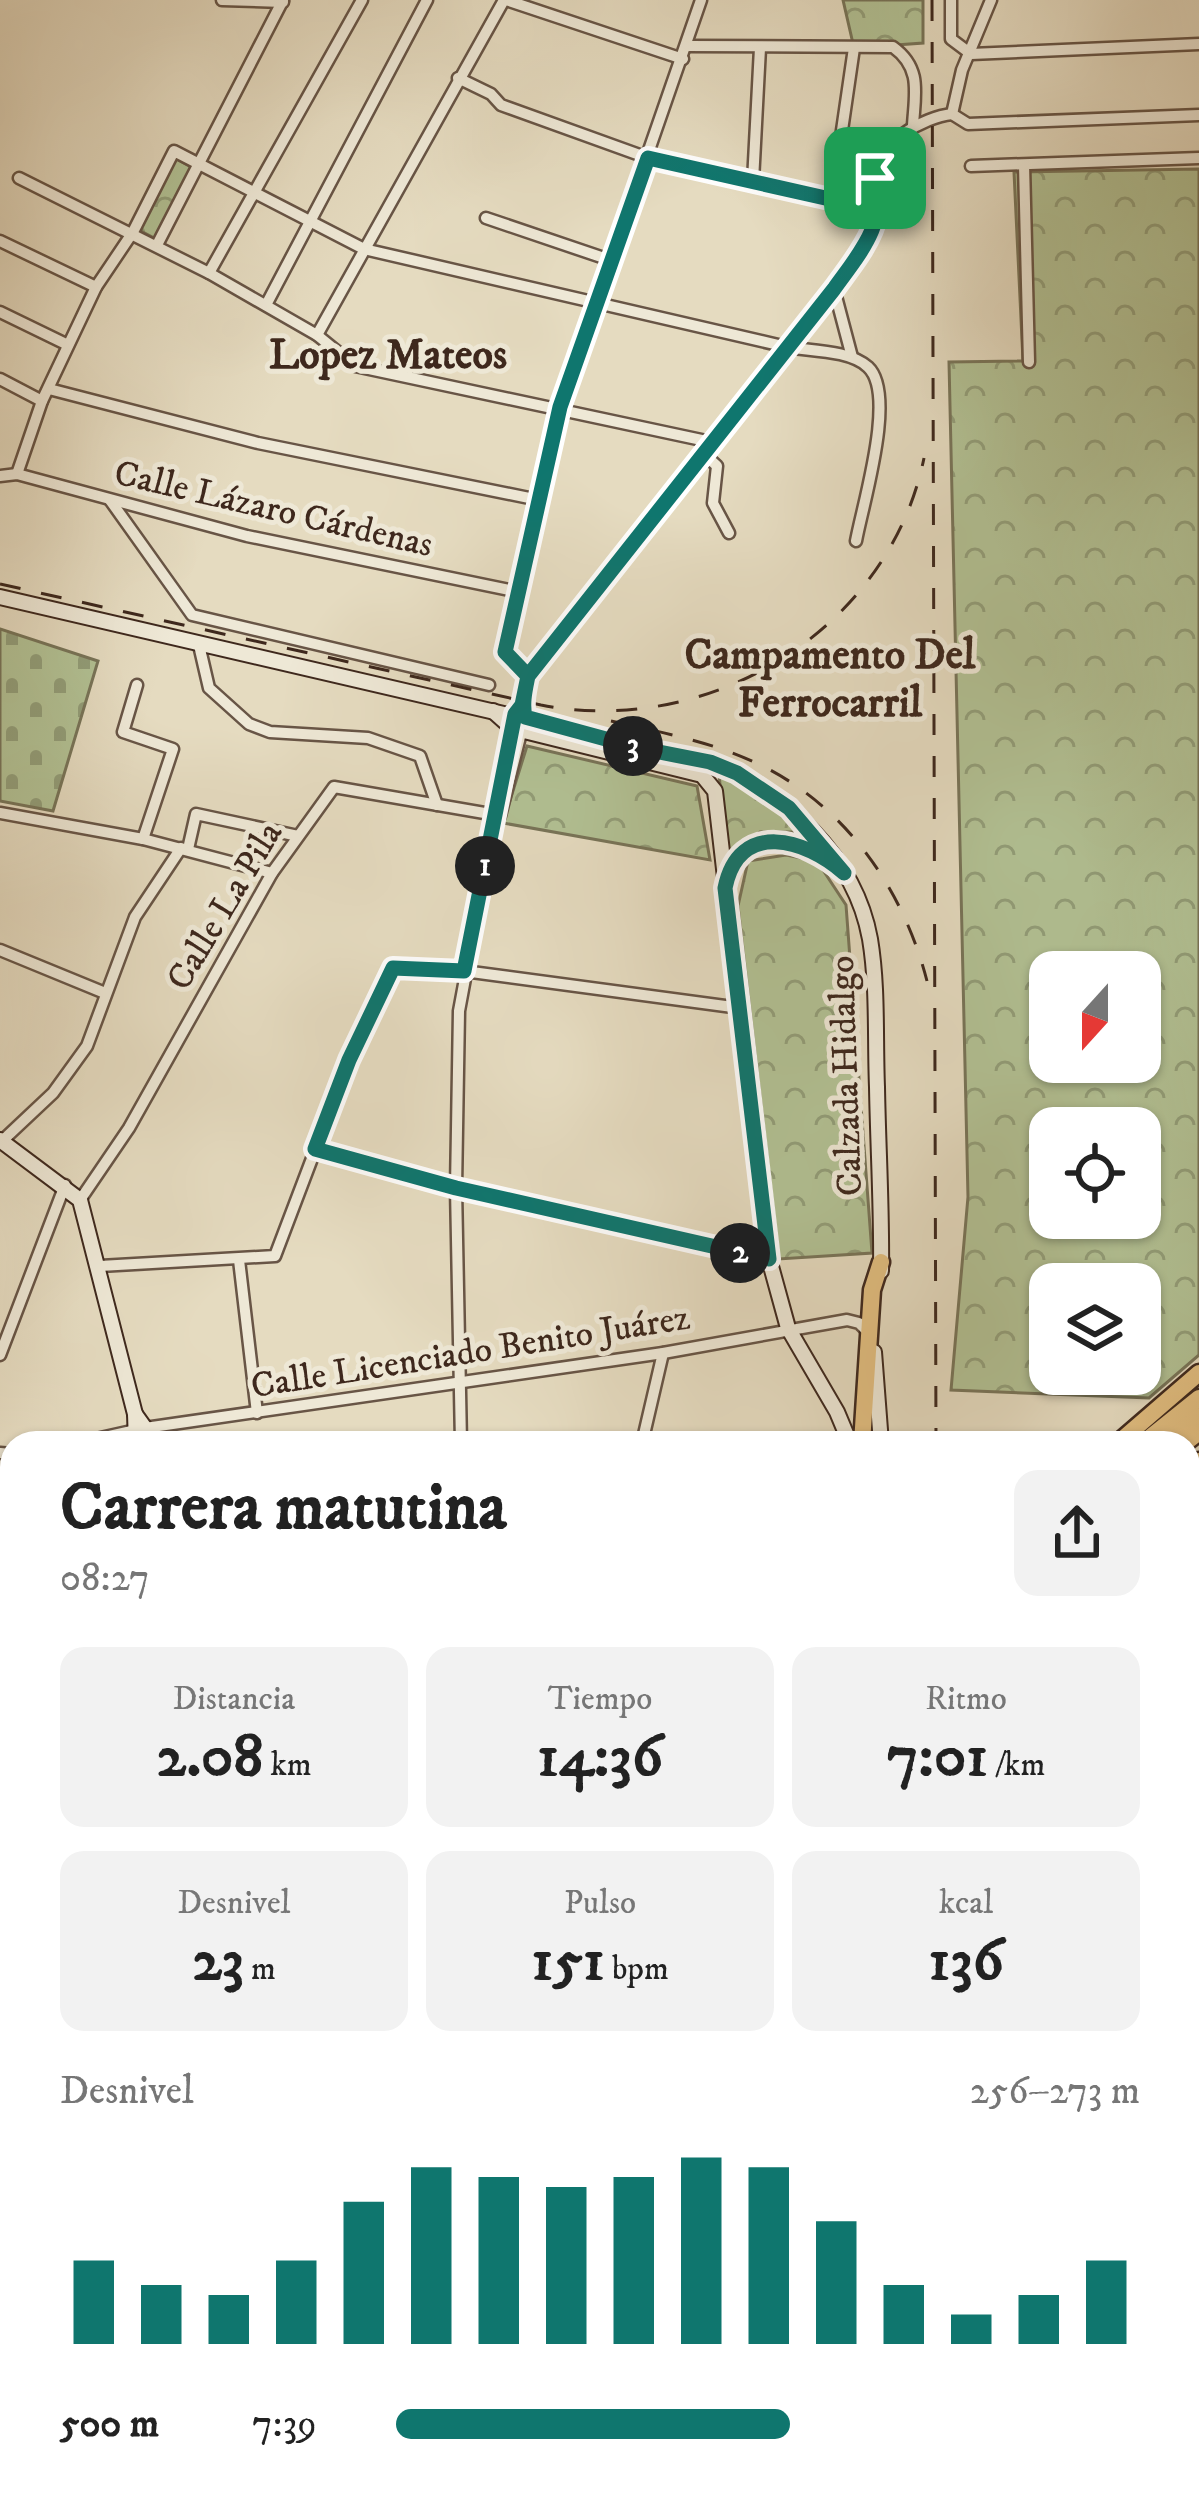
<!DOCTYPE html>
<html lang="es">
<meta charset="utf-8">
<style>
:root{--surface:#fff;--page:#f2f2f2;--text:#222;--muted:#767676;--accent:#0f766e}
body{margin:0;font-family:"IM FELL DW Pica",serif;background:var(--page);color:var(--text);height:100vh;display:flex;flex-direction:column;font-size:45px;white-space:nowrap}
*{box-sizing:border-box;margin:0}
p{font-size:39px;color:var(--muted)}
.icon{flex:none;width:66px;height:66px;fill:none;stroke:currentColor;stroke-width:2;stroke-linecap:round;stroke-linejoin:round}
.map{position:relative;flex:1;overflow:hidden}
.drawer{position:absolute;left:0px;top:1431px;width:1200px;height:1065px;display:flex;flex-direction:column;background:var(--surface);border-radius:36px 36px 0 0;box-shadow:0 3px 9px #0004}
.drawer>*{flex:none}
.needle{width:78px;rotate:201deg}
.buttons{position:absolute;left:1029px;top:951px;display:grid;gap:24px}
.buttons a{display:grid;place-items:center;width:132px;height:132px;border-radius:24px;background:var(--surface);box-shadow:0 3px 9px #0004;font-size:60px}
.pin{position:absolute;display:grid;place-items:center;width:102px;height:102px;color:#fff;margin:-51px;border-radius:24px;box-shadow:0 6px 18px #0006}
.km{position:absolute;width:60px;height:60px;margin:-30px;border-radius:50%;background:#222;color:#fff;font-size:33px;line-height:60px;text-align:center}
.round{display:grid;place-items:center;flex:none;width:126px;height:126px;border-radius:24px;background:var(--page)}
.overview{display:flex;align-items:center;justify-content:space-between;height:204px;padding:0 60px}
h1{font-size:66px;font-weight:800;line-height:90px}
.figures{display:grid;grid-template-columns:repeat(3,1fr);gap:18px;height:204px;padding:12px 60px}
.figures div{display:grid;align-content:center;border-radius:24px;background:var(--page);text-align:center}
.figures b{font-size:60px;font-weight:800}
.figures small{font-size:33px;font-weight:400}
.figures p{font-size:33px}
.chart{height:336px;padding:24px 60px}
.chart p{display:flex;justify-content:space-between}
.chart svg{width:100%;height:216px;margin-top:12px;stroke:var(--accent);stroke-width:6}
ul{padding:0 60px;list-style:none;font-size:39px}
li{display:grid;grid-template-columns:192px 144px 1fr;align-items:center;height:90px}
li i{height:30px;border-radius:15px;background:var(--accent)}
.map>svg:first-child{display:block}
</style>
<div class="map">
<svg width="1199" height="2494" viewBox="0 0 1199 2494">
<defs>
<pattern id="cemetery-stones" width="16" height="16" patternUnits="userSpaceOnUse" patternTransform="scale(3)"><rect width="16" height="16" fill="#b2c194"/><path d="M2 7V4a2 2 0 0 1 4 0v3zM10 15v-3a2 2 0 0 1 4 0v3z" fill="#929d78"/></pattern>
<pattern id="park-crowns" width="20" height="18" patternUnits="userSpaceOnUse" patternTransform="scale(3)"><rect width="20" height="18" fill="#b2c194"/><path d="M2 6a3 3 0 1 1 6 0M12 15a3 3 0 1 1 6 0" fill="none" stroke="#929d78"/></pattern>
</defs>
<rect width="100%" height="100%" fill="#e5dbc0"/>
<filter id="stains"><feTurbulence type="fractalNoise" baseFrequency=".00167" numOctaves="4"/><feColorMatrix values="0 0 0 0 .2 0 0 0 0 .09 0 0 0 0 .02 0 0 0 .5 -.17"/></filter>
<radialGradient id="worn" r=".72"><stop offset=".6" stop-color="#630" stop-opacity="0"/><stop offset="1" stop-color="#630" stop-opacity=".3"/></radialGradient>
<path fill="url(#cemetery-stones)" stroke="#787458" stroke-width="3" d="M0 629 98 661 53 811 0 801Z"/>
<g fill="url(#park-crowns)" stroke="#787458" stroke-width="3" fill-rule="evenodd">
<path d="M843 0H923V43L854 48Z"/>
<path d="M173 157 191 167 156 239 139 230Z"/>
<path d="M1199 169V1355L1149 1398 951 1390 968 1197 949 362 1023 361 1014 172ZM1050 972H1140V1062H1050ZM1050 1128H1140V1218H1050ZM1050 1284H1140V1374H1050Z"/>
<path d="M527 746 697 786 710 860 503 823Z"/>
<path d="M719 773 760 792 799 832H760L726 857Z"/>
<path d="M786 855 817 861 846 905 872 1253 779 1259 738 906 748 861Z"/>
</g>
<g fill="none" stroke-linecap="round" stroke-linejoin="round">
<g stroke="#685546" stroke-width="15">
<g id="street">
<path d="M222 0 283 2"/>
<path d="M506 0 683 59"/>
<path d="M951 0V39L971 54 1199 44"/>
<path d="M687 46 893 47C922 68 915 93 913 125"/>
<path d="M458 78 491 94 501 105 648 158 878 211"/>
<path d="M952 114 968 124 1199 115"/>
<path d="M952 114 962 70 991 0"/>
<path d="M1024 165 1029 362"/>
<path d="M971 166 1199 158"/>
<path d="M19 178 209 273 317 335 355 366 711 442"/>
<path d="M753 181 760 48"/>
<path d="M832 199 854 48"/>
<path d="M852 204 875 178"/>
<path d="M486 218 613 261"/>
<path d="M0 241 96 287"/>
<path d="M157 245 283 0"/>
<path d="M209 273 362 0"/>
<path d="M834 289 852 357"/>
<path d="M266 305 427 0"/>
<path d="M0 312 68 345"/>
<path d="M317 335 504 0"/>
<path d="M0 379 42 401"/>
<path d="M49 389 258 443 539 500"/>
<path d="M703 453 717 466 713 503 729 533"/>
<path d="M17 474 42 401 96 287 133 232 174 151 364 249 787 347C810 351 850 350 868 367 897 394 863 503 856 541"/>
<path d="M0 476 17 474 247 536 519 592"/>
<path d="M110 500 192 615 489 685"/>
<path d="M199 645 209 688 249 724 270 732 368 738 420 756 437 805"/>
<path d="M528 676 505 652 560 407 701 0"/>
<path d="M137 685 123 732 173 749 143 839"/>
<path d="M0 813 143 839 272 873"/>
<path d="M494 825 500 816 525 717 522 705 528 676 834 289C846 272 864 253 873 234 882 213 875 196 875 177 876 143 924 117 952 114"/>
<path d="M188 849 196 814 298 836"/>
<path d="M0 950 105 993"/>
<path d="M2 1141 53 1093 87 1046 135 917 181 848"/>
<path d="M315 1149 456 1188 769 1259"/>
<path d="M80 1200 129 1128 272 873 334 787 496 815"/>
<path d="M239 1260 257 1413"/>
<path d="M100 1266 275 1256 349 1061 393 968 464 971 740 1008"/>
<path d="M0 1355 65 1185"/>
<path d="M78 1443 145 1428 663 1353 847 1320 859 1323 868 1332"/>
<path d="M461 1443 456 1188 459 1011 512 726"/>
<path d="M642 1443 663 1353"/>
<path d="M0 1453 12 1454"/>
<path d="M0 1613 12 1577"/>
<path d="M0 1780 12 1782"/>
<path d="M1188 1863 1193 1836"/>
<path d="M0 1957 12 1960"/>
<path d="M1188 2068 1199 2071"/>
<path d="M0 2091 12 2093"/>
<path d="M1188 2260 1199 2204"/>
<path d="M0 2278 12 2232"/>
<path d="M1188 2377 1199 2379"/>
<path d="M117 2484V2494"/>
<path d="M1037 2484 1040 2494"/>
<path d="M563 2494V2491"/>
</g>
</g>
<g stroke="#3e281d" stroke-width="18">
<g id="secondary">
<path d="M0 597 710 762C785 792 855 856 870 939 878 987 875 1038 877 1087 878 1148 882 1210 881 1271"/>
<path d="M493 711 512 728 702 775 715 791 769 1259 788 1328 837 1412 850 1443"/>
<path d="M727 879C744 835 798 832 832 862"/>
<path d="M0 1140 80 1200 135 1414 136 1443"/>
<path d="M874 1352 881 1443"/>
<path d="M135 1414 145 1428 148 1443"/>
<path d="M0 2340 12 2343"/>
</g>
</g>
<g stroke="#3e281d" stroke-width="21">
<g id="primary">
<path d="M862 1443 872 1290 881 1262"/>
<path d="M1118 1443 1199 1373"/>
<path d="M1143 1443 1199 1398"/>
<path d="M1166 1443 1199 1416"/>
<path d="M1185 1443 1199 1432"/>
<path d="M1188 1469 1199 1461"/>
<path d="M0 1585 12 1589"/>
<path d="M324 2484 326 2494"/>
<path d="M785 2494 786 2484"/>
<path d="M803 2494 805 2484"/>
</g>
</g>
<use href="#street" stroke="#eee8d6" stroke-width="10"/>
<use href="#secondary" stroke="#eee8d6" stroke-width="14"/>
<use href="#primary" stroke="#e2be80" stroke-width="16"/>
<g stroke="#3e281d" stroke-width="3" stroke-dasharray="21 21" stroke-linecap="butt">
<path d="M932 0 936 1443"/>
<path d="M0 584 541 705C709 738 889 630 924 458"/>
<path d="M611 721C659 732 709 741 754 762 844 803 903 888 927 981"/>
<path d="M993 2484 997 2494"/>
</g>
</g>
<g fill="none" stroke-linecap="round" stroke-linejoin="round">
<g stroke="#fff" stroke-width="24">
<path id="route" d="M875 178C888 223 859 254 834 289L528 676 522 705 515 714 464 971 393 968 349 1060 315 1149 456 1188 769 1259 725 888C739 819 806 839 844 873L789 808 737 773 710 762 639 748 525 717C522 703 525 691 528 676L505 652 560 407 648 158 852 204 875 178"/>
</g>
<use href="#route" stroke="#0f766e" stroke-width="15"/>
</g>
<g text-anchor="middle" stroke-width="10" stroke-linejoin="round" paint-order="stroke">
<g font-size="36" fill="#3e281d" stroke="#eee8d6">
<text transform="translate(274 507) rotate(13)" y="13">Calle Lázaro Cárdenas</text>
<text transform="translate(223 905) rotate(-59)" y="13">Calle La Pila</text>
<text transform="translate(844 1076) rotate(-92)" y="13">Calzada Hidalgo</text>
<text transform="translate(470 1350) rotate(-9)" y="13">Calle Licenciado Benito Juárez</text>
</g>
<g font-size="42" font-weight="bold" fill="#3e281d" stroke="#eee8d6">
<text x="388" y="368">Lopez Mateos</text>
<text x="830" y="668">Campamento Del<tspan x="830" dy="48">Ferrocarril</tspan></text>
</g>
</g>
<rect width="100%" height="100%" filter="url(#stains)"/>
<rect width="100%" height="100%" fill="url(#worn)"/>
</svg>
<div class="buttons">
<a><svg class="needle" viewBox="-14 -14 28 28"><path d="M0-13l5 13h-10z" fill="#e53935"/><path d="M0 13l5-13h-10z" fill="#767676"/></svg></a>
<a><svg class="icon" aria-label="locate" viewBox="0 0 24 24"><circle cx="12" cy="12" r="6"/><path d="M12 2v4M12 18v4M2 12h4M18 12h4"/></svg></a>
<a><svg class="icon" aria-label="layers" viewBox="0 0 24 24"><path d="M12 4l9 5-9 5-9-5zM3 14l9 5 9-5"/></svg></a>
</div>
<div class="pin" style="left:875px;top:178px;background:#1e9e55"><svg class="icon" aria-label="arrive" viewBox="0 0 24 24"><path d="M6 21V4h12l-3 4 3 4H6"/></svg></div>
<b class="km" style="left:485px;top:866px">1</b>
<b class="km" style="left:740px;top:1253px">2</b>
<b class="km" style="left:633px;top:746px">3</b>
<section class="drawer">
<div class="overview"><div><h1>Carrera matutina</h1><p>08:27</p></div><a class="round"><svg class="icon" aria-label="share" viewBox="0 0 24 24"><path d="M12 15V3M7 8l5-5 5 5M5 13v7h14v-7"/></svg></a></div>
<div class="figures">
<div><p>Distancia</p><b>2.08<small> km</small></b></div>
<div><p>Tiempo</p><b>14:36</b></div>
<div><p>Ritmo</p><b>7:01<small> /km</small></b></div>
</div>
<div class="figures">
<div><p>Desnivel</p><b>23<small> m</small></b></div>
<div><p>Pulso</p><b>151<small> bpm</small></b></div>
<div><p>kcal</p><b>136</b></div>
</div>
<div class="chart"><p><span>Desnivel</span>256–273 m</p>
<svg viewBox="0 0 160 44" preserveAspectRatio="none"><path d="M5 44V27M15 44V32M25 44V34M35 44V27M45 44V15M55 44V8M65 44V10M75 44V12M85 44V10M95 44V6M105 44V8M115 44V19M125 44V32M135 44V38M145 44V34M155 44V27"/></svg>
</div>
<ul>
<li><b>500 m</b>7:39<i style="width:53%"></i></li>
</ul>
</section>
</div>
